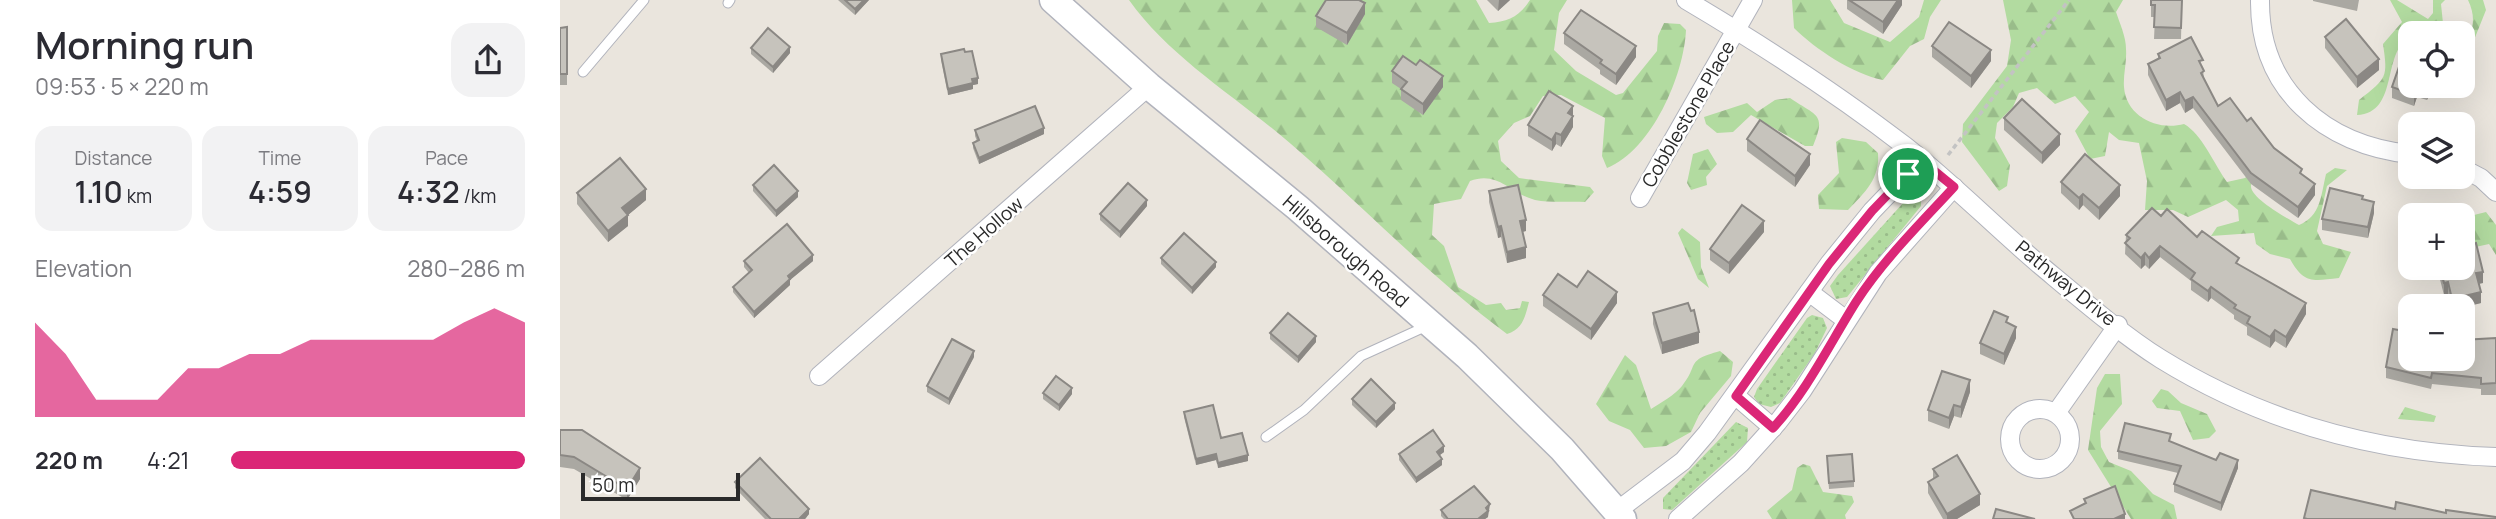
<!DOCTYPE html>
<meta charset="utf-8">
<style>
:root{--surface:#fff;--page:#f2f2f3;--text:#2b2b33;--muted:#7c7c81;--accent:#db2777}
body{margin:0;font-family:Manrope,sans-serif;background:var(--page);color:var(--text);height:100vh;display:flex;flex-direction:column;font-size:26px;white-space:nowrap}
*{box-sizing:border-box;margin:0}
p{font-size:23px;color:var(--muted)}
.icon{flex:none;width:38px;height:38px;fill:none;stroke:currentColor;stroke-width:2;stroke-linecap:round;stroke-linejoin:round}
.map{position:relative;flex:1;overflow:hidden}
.drawer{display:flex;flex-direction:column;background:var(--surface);width:560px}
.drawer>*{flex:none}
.fabs{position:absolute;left:1838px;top:21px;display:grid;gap:14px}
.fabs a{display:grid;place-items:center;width:77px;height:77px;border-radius:14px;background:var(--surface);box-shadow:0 7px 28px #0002;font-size:35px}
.scale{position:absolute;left:21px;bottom:18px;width:159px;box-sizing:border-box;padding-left:7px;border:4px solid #2a2a2a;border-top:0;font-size:19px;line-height:24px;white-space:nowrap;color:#2a2a2a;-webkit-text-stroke:5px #fff;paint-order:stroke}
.pin{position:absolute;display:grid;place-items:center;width:60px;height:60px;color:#fff;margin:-30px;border:4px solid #fff;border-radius:50%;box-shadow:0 2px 7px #0007}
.round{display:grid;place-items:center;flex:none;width:74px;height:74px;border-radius:21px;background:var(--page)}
.head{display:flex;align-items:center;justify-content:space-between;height:119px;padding:0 35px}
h1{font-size:38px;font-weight:600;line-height:52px}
.metrics{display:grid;grid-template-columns:repeat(3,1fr);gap:10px;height:119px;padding:7px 35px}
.metrics div{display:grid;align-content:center;border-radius:18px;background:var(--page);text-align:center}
.metrics b{font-size:30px;font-weight:600}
.metrics small{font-size:19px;font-weight:400}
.metrics p{font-size:19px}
.chart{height:196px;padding:14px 35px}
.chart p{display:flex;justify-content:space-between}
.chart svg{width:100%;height:126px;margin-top:7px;fill:var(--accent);opacity:.7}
ul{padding:0 35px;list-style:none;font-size:23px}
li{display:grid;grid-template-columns:112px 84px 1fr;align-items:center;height:52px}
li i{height:18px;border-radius:9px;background:var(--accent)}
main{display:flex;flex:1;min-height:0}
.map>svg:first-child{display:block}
</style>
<main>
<section class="drawer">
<div class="head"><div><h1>Morning run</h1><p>09:53 · 5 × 220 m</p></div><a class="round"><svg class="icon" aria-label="share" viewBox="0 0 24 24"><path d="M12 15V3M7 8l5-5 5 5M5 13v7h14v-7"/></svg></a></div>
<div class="metrics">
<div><p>Distance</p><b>1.10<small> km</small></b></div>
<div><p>Time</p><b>4:59</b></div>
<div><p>Pace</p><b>4:32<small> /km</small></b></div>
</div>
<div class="chart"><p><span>Elevation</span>280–286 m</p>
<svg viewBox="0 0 160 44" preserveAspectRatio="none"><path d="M0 44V11L10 22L20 38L30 38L40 38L50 27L60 27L70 22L80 22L90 17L100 17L110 17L120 17L130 17L140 11L150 6L160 11V44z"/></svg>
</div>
<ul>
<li><b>220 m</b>4:21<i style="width:100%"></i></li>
</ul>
</section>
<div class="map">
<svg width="1936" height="519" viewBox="0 0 1936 519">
<defs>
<pattern id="grass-dots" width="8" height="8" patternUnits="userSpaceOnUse" patternTransform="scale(1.75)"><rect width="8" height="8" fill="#b2dba0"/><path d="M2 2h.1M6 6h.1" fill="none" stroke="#99bc8a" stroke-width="1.8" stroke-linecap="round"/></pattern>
<pattern id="forest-firs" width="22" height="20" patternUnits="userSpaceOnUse" patternTransform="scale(1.75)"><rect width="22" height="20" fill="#b2dba0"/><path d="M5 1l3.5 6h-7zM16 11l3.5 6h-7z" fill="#99bc8a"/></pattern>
</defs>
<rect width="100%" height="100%" fill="#eae5dd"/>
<g fill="url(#grass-dots)">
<path d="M1353 192 1361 196V206L1287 297 1276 299 1270 286 1278 275Z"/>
<path d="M1252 315 1263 318 1267 328 1255 353 1220 403 1211 407 1199 404 1194 397 1197 389 1247 318Z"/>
<path d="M1176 422 1188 428 1187 442 1112 510 1103 509V498Z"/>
</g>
<g fill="url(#forest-firs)">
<path d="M569 0H916L929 23C948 22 960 16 970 0H1007L999 13 994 50 1016 71 1056 95 1063 93 1097 51 1098 36 1104 23 1120 24 1126 30C1124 75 1092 150 1047 168L1042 156 1045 118 1001 95 983 96 970 116 954 123 938 141 941 161 959 178 1030 187 1034 192 1025 202C1010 201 990 203 975 200 951 194 938 170 910 181L901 199 874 204 872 235 884 246 898 287 926 305 941 303 946 310 960 308 962 301 969 302C965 317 963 329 947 334 870 277 804 207 731 144 678 98 610 58 569 0Z"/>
<path d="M1232 0H1270L1284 23 1330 42 1359 17 1364 0H1381L1370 17 1364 39 1350 46 1323 80C1293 74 1255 49 1234 28Z"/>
<path d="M1443 0H1563L1556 12C1560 24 1566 37 1566 49 1567 62 1563 75 1564 87 1566 117 1598 131 1624 124 1642 134 1654 164 1667 182L1685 178 1705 159C1701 166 1692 177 1691 185 1689 198 1729 219 1739 225 1761 216 1761 195 1766 174L1775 168 1787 170 1767 186 1757 231 1763 244 1791 252 1779 278C1752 281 1744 284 1730 259L1710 254 1696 244 1694 233 1651 236 1657 227 1679 221 1678 210 1666 200 1628 217 1613 210H1585L1587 181 1579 143 1559 140 1549 132 1545 156 1530 159 1515 131 1529 112 1515 96 1495 104 1477 88 1459 93 1453 107 1437 123 1435 138 1450 165 1447 186 1439 191 1402 142 1403 124 1447 66 1451 40Z"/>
<path d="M1830 0H1837L1868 19 1873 13V0H1885L1881 4 1884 33H1850V38C1821 51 1840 113 1797 115L1799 100C1827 78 1828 78 1823 44L1842 22Z"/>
<path d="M1908 0H1923L1926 10 1902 70C1902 41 1922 29 1908 0Z"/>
<path d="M1230 98C1256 116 1267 113 1253 146H1245L1191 115 1173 132 1157 133 1146 124 1144 117 1187 103 1197 112 1215 100Z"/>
<path d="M1282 138 1306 142 1318 153C1320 179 1305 192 1288 210L1259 209 1258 195 1279 173 1276 142Z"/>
<path d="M1148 149 1157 164 1146 177 1147 185 1131 190 1127 183 1133 154Z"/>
<path d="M1926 212 1936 225V255L1929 244 1902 250V218Z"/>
<path d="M1122 228 1140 242 1141 267 1149 288 1138 279 1118 233Z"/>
<path d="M1160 351 1173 362 1171 376 1140 413 1131 432 1106 446 1084 448 1070 430 1049 421 1036 404 1065 355 1076 365 1091 409C1100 403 1115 395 1122 386 1140 364 1124 361 1160 351Z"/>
<path d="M1545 374H1560L1562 404 1540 431 1541 447 1549 462 1571 471 1593 494 1614 505 1617 519H1571L1528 450 1537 388Z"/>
<path d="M1601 389 1608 391 1621 403 1647 414 1656 431 1649 438 1633 440 1620 411 1597 408 1592 401Z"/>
<path d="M1845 407 1876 416 1874 422 1838 419Z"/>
<path d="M1243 464 1250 466 1263 492 1292 496 1294 502 1285 515 1286 519H1212L1207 511 1232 490 1237 468Z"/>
</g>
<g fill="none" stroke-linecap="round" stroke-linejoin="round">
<g stroke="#b1b3bc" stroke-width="11">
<g id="service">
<path d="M168 3 170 0"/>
<path d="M23 72 84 0"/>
<path d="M706 437 744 410 801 356 869 325"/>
</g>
</g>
<g stroke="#b1b3bc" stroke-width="20">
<g id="minor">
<path d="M1126 0C1202 45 1275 92 1345 146 1392 183 1434 226 1480 265 1516 295 1561 334 1601 359 1703 422 1817 453 1936 457"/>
<path d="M1700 0C1699 90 1765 145 1850 154"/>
<path d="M1902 168 1921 178 1936 192"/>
<path d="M1080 198 1193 0"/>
<path d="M1249 292 1286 320"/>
<path d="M259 376 589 86"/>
<path d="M1176 396 1213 428"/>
<circle cx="1480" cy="439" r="30"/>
<path d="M1496 413 1558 325"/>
<path d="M1057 511 1123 461 1147 433 1269 264 1312 211 1361 160"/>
<path d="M1118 519 1181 463 1218 422 1242 391 1318 273 1394 187"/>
</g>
</g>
<g stroke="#b1b3bc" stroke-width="29">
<path id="secondary" d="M493 0 589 86 738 208 907 356 1002 449 1063 519"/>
</g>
<path stroke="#c3c3c3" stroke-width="3.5" stroke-dasharray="5 3.5" stroke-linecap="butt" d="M1388 155 1509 0"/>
<use href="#service" stroke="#fff" stroke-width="9"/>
<use href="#minor" stroke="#fff" stroke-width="18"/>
<use href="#secondary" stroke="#fff" stroke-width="26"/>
</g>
<g fill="#aaa8a2">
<path d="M278 0H309L295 15Z"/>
<path d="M927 0H950L938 11Z"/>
<path d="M1287 0H1342V5L1323 34 1287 9Z"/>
<path d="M1591 0H1622L1621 39H1594L1595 17H1591Z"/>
<path d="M1753 0H1799L1797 11 1753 1Z"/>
<path d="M805 14 787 45 756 27V16Z"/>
<path d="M7 27V85H0V28Z"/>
<path d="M1004 33 1076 57 1056 85 1040 74V70L1004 44Z"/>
<path d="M1765 37 1819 70 1797 88 1765 48Z"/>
<path d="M1372 46 1431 61 1411 88 1372 57Z"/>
<path d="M191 48 230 53 213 73 191 54Z"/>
<path d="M405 52 418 84 413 85V89L388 95 381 60V54Z"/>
<path d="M1598 54 1643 68 1644 80 1658 106 1687 121 1742 175 1755 195 1738 218 1691 184 1633 108 1625 113 1620 103 1606 111 1588 75V64L1598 58Z"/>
<path d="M832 71 883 87 863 115 841 100V89L832 83Z"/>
<path d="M1850 86H1872L1867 100 1857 97 1854 106 1832 98V87Z"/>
<path d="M1444 118 1500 145 1482 164 1444 130Z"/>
<path d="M968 125 1013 127 1001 147 996 144 992 151 968 136Z"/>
<path d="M415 130 484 134 419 164 413 148V143L417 141 415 136Z"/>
<path d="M1187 139 1250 165 1235 187 1187 151Z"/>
<path d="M1501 182 1560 196 1539 220 1523 205 1519 210 1501 193Z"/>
<path d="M193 185 238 197 216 217 193 191Z"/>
<path d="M929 191 966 231 963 232 966 258 947 263 941 237 938 238 929 202Z"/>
<path d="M17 193 86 200 68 215V226L48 242 17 204Z"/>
<path d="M1803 199 1814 213 1808 238 1762 230V219Z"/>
<path d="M587 206 560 238 540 220V214Z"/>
<path d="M1601 216 1637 237 1679 264 1746 314 1726 348 1715 341 1710 348 1687 335V327L1674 319V315L1651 298 1648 302 1631 290V281L1600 257 1589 269 1585 265 1581 269 1565 254 1566 235Z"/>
<path d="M1204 232 1169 274 1150 260V249Z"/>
<path d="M601 258 656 267 632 294 601 264Z"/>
<path d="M184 261H253L230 280V285L194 318 173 292V287L189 273 184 267Z"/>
<path d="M1877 268H1902L1923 283 1919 284 1921 303 1902 306H1892L1888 294 1884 295Z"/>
<path d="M1017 287 1057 303 1031 340 983 306V295Z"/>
<path d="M1093 313 1139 343 1102 354 1093 324Z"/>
<path d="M1448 323 1456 338 1444 365 1420 354V343Z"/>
<path d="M710 333 756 342 738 363 710 339Z"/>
<path d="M1936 338V395H1921V389L1872 384 1871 389 1826 378V367L1850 359Z"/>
<path d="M414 357 389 405 367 392V386Z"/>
<path d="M1410 392 1401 418 1394 416 1389 429 1368 421V410Z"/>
<path d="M483 393 512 394 499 411 483 399Z"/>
<path d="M792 399 835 409 816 428 792 405Z"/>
<path d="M624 412 661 438 688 461 658 468 656 460 636 465 624 417Z"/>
<path d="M0 430 80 479 67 500 14 469 0 467Z"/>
<path d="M1611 442 1678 468 1661 511 1614 492V484L1618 473 1558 459V451Z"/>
<path d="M884 452 880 455 882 465 856 483 839 460V454Z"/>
<path d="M1267 462 1294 481V487L1269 489Z"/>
<path d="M1373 469 1420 505 1397 519H1383L1368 493V482L1373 479Z"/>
<path d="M175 482 249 514 245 519H205L175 488Z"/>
<path d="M881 510H930L928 512V517L925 519H884L881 516Z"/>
</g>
<g fill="#8b8884">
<path d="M304 0H309L295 15V9Z"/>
<path d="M939 0H950L938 11Z"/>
<path d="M1338 0H1342V5L1323 34V22Z"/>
<path d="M805 3V14L787 45V33Z"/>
<path d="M1076 46V57L1056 85V74Z"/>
<path d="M230 47V53L213 73V67Z"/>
<path d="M1431 50V61L1411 88V76Z"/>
<path d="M1819 59V70L1797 88V77Z"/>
<path d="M883 76V87L863 115V104Z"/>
<path d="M418 78V84L413 85V89L388 95V89Z"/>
<path d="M1857 86V97L1854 106V95Z"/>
<path d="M1868 86H1872L1867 100V89Z"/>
<path d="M1620 92V103L1606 111V100Z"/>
<path d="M1633 97V108L1625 113V101Z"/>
<path d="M1013 106V127L1001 147V135L1008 113Z"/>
<path d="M484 128V134L419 164V158Z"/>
<path d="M996 133V144L992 151V140Z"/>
<path d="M1500 134V145L1482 164V153Z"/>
<path d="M1250 154V165L1235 187V176Z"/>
<path d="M1755 184V195L1738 218V207Z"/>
<path d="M1560 185V196L1539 220V208Z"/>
<path d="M86 189V200L68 215V226L48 242V231L62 208Z"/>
<path d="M238 191V197L216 217V211Z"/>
<path d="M1523 194V205L1519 210V198Z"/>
<path d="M587 200V206L560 238V232Z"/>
<path d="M1814 202V213L1808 238V227Z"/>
<path d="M966 220V231L960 232V221Z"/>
<path d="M1204 221V232L1169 274V263Z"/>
<path d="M941 226V237L938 238V227Z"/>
<path d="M1600 246V257L1589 269V258Z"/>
<path d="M966 247V258L947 263V252Z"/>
<path d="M1585 253V265L1581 269V258Z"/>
<path d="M253 255V261L230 280V285L194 318V312L228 276Z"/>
<path d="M656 262V267L632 294V288Z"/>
<path d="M1923 272V283L1916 284V273Z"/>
<path d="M1888 282V294L1884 295V283Z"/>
<path d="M1651 287V298L1648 302V291Z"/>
<path d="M1057 292V303L1031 340V329Z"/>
<path d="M1921 292V303L1902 308V306H1892V299Z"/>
<path d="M1746 303V314L1726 348V337Z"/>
<path d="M1456 327V338L1444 365V354Z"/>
<path d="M1715 330V341L1710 348V337Z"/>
<path d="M1139 332V343L1102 354V343Z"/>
<path d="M756 336V342L738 363V357Z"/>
<path d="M414 351V357L389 405V399Z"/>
<path d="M1410 380V392L1401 418V407Z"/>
<path d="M512 388V394L499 411V405Z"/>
<path d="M835 403V409L816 428V422Z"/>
<path d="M1394 405V416L1389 429V418Z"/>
<path d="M884 446V452L877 457V452Z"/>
<path d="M656 454V460L636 465V459Z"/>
<path d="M688 455V461L658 468V463Z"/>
<path d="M882 459V465L856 483V478Z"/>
<path d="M1678 460V468L1661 511V503Z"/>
<path d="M80 468V479L67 500V489Z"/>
<path d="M1420 494V505L1397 519H1387V514Z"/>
<path d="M930 504 928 517 925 519H918L926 508Z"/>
<path d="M249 509V514L245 519H239Z"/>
<path d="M1565 514V519H1554Z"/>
</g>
<g fill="#c6c3bc" stroke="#8b8884" stroke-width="2">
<path d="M285 0H304L295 9Z"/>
<path d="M766 0H799L805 3 787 33 756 16Z"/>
<path d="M1289 0H1338L1323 22Z"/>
<path d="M1591 0H1622L1621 28 1594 27 1595 5H1591Z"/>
<path d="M1021 10 1076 46 1056 74 1040 63 1042 60 1004 33Z"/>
<path d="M1786 19 1819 59 1797 77 1765 37Z"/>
<path d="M1389 22 1431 50 1411 76 1372 46Z"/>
<path d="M7 27V74H0V28Z"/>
<path d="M208 28 230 47 213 67 191 48Z"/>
<path d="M1631 37 1643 60 1639 61 1644 71 1641 73 1658 106 1670 98 1687 121 1691 118 1714 148 1742 169 1740 173 1755 184 1738 207 1691 173 1633 97 1625 101 1620 92 1606 100 1588 64 1600 58 1598 54Z"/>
<path d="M1848 41H1850V86H1868L1867 89 1857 86 1854 95 1832 87Z"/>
<path d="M404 49 405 52 412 51 418 78 412 79 413 83 388 89 381 54Z"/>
<path d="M843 56 856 65 860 60 883 76 863 104 841 89 847 82 832 71Z"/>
<path d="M989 91 1013 106 1008 113 1013 116 1001 135 996 133 992 140 968 125Z"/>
<path d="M1462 99 1500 134 1482 153 1444 118Z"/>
<path d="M475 106 484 128 419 158 413 143 419 140 415 130Z"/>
<path d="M1200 120 1250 154 1235 176 1187 139Z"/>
<path d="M1525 154 1560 185 1539 208 1523 194 1519 198 1501 182Z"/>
<path d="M60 158 86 189 62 208 68 215 48 231 17 193Z"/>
<path d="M214 165 238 191 216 211 193 185Z"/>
<path d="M568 183 587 200 560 232 540 214Z"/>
<path d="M958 185 966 220 960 221 966 247 947 252 941 226 938 227 929 191Z"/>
<path d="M1770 188 1803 196 1802 199 1814 202 1808 227 1762 219Z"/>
<path d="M1182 205 1204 221 1169 263 1150 249Z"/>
<path d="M1592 208 1601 216 1607 209 1637 237 1642 231 1679 258 1676 263 1746 303 1726 337 1715 330 1710 337 1687 323 1690 317 1674 308 1676 305 1651 287 1648 291 1631 279 1635 273 1600 246 1589 258 1585 253 1581 258 1565 243 1570 238 1566 235Z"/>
<path d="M227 224 253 255 228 276 230 279 194 312 173 287 192 270 184 261Z"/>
<path d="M624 233 656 262 632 288 601 258Z"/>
<path d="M1916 243 1923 272 1916 273 1921 292 1892 299 1888 282 1884 283 1880 268H1902V247Z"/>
<path d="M1028 271 1057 292 1031 329 983 295 998 274 1017 287Z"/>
<path d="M1128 303 1131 311 1134 310 1139 332 1102 343 1093 313Z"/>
<path d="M1434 311 1448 317 1446 322 1456 327 1444 354 1420 343Z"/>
<path d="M728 313 756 336 738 357 710 333Z"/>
<path d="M1833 329 1850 332V359H1902V340L1936 338V383L1921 384V378L1872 373 1871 378 1826 367Z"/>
<path d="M392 339 414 351 389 399 367 386Z"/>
<path d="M1382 371 1410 380 1401 407 1394 405 1389 418 1368 410Z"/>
<path d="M496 376 512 388 499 405 483 393Z"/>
<path d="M811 379 835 403 816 422 792 399Z"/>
<path d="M653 405 661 438 682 433 688 455 658 463 656 454 636 459 624 412Z"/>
<path d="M1565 423 1611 434 1609 441 1656 460 1660 453 1678 460 1661 503 1614 484 1621 466 1558 451Z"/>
<path d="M0 430H22L80 468 67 489 14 457 0 455Z"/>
<path d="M873 430 884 446 877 452 882 459 856 478 839 454Z"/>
<path d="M1292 454 1294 481 1269 483 1267 456Z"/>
<path d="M1397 455 1420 494 1387 514 1368 482 1378 476 1373 469Z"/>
<path d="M200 458 249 509 239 519H211L175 482Z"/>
<path d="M914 486 930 504 926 508 928 511 918 519H888L881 510Z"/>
<path d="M1555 486 1565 514 1554 519H1514L1510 511 1526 503 1524 499Z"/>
<path d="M1751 490 1835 509 1836 502 1886 513V510L1936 517V519H1747L1744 518Z"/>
<path d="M1436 509 1475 519H1433Z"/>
</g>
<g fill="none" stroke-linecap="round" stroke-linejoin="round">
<g stroke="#fff" stroke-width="14">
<path id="route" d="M1361 160 1394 187C1360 224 1324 259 1296 302 1269 345 1247 391 1213 428L1176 396 1269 264 1312 211Z"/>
</g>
<use href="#route" stroke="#db2777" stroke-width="9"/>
</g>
<g text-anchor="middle" stroke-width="5" stroke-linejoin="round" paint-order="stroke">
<g font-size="19" fill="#2a2a2a" stroke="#fff">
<text transform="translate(1128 114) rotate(-60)" y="7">Cobblestone Place</text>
<text transform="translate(424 232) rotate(-41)" y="7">The Hollow</text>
<text transform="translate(786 251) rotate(41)" y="7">Hillsborough Road</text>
<text transform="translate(1506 283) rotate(39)" y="7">Pathway Drive</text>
</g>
</g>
</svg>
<div class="fabs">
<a><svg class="icon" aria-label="locate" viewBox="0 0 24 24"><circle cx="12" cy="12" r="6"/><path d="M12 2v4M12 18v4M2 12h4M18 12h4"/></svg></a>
<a><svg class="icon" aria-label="layers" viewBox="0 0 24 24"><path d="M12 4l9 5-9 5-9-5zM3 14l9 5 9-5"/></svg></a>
<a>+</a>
<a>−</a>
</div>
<div class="scale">50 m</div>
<div class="pin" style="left:1348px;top:174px;background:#1e9e55"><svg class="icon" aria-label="arrive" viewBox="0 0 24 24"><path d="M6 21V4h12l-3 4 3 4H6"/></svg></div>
</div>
</main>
